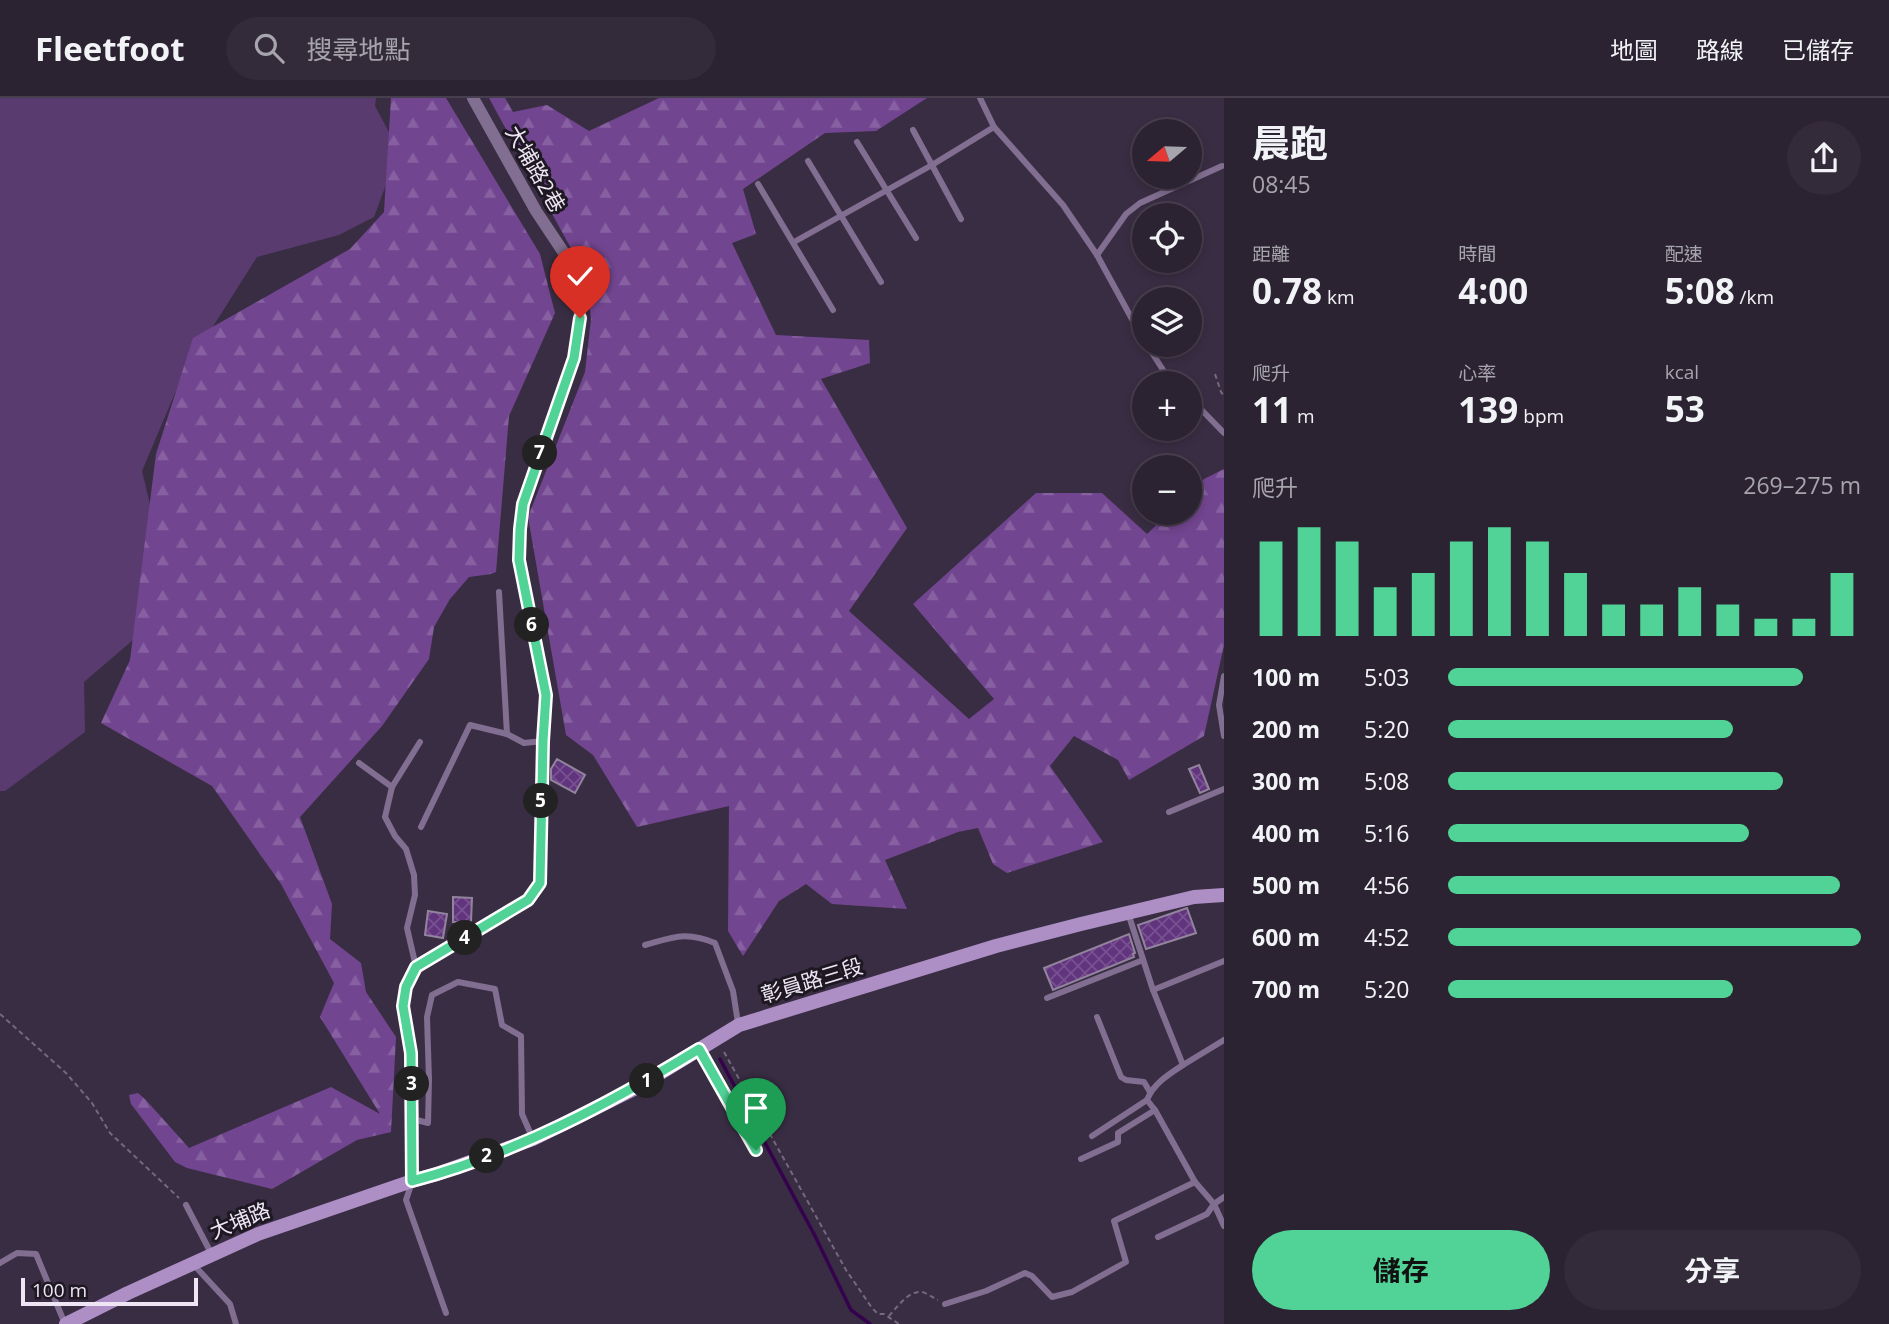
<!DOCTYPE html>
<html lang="zh-TW">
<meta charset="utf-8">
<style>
:root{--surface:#2b2232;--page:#332a3a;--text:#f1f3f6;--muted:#a6a4ac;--line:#473f4d;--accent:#51d397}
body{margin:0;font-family:"Open Sans","Noto Sans TC",sans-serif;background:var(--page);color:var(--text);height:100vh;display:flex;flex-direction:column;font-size:26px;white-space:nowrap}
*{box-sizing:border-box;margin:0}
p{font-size:23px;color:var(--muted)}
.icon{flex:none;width:38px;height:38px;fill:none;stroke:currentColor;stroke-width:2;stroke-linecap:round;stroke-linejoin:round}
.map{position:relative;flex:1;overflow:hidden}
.drawer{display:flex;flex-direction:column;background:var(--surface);width:665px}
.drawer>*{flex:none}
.needle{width:46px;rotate:251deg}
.controls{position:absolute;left:1132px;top:21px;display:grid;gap:14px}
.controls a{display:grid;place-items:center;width:70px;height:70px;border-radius:50%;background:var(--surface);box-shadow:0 4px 10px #0003,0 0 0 2px var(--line);font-size:35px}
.scale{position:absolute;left:21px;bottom:18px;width:177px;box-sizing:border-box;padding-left:7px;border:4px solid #eee6f5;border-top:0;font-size:19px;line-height:24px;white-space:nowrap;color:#eee6f5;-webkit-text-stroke:5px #1e1822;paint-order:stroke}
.pin{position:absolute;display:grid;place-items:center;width:60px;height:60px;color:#fff;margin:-72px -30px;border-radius:50% 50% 50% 0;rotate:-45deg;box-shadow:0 0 7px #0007}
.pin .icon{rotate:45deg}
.km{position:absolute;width:35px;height:35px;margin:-18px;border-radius:50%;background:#222;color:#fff;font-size:19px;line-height:35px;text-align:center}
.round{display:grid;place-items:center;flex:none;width:74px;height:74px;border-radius:37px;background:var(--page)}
.head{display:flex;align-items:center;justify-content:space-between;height:119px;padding:0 28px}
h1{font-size:38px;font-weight:700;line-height:52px}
.figures{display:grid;grid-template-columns:repeat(3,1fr);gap:10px;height:119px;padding:7px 28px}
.figures div{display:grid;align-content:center}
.figures b{font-size:35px;font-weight:700}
.figures small{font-size:19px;font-weight:400}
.figures p{font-size:19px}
.chart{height:196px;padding:14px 28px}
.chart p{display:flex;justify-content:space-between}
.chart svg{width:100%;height:126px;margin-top:7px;stroke:var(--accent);stroke-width:6}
.primary-button{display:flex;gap:14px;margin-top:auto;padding:14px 28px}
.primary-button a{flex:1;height:80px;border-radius:42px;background:var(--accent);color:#111;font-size:28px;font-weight:700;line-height:80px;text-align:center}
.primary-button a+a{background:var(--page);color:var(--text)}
ul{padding:0 28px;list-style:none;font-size:23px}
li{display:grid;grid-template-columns:112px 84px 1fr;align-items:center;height:52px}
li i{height:18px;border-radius:9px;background:var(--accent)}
header{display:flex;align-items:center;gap:42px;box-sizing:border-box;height:98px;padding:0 35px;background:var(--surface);border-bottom:2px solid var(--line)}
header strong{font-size:33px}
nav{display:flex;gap:38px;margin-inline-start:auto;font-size:24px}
.search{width:490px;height:63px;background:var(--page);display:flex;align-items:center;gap:18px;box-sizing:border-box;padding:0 24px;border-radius:38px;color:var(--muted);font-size:26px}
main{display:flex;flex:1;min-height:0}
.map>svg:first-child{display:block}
</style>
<header>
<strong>Fleetfoot</strong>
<div class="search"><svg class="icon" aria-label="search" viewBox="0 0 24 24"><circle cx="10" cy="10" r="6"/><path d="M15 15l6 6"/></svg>搜尋地點</div>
<nav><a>地圖</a><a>路線</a><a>已儲存</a></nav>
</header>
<main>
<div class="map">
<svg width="1224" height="1226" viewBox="0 0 1224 1226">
<defs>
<pattern id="forest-firs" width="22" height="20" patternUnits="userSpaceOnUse" patternTransform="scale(1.75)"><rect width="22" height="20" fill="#724590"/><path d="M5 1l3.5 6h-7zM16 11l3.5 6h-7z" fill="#8660a0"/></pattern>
<pattern id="building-cross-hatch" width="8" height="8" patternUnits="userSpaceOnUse" patternTransform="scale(1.75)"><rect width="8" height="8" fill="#61347e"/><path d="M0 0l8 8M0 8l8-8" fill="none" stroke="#785191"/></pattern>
</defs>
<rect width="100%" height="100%" fill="#392d43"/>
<path fill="#5a3b70" d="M0 0H376L375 8 390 36 387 84 374 119 339 137 257 159 183 276 142 373 165 469 140 536 84 584 85 634 5 693H0Z"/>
<g fill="url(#forest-firs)">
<path d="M391 0H446L540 156 555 215 509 318 496 474 491 476 469 479 450 501 434 529 429 561 382 628 300 719 332 806 330 841 361 865 366 894 396 939 391 1034 357 1042 272 1091 187 1070 175 1064 131 1006 129 997 138 995 145 1001 189 1050 331 989 380 1016 320 919 334 885 281 786 212 688 101 625 130 562 156 356 193 240 350 151 384 114Z"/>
<path d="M489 0H505L513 14 547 7 589 33 659 0H927L876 33 825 35 743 91 756 136 732 145 776 237 869 242 870 265 821 281 907 430 849 513 969 621 994 601 913 506 1036 395H1102L1147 436 1169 415H1190V395L1204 381 1224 371V547L1204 638 1129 682 1118 662 1074 638 1050 668 1103 744 1007 775 993 766 978 730 958 734 885 762 907 811 832 806 806 786 779 803 743 858 728 833 729 708 637 729 593 657 566 637 528 419 585 274 591 221 586 178Z"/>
</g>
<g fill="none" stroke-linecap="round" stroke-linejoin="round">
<path stroke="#35024e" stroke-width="3.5" d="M720 961 814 1136 851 1212 870 1226"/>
</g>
<g fill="url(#building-cross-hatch)" stroke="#93849e" stroke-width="2">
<path d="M557 661 585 677 575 695 551 682V671Z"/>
<path d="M1199 667 1209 691 1200 695 1189 671Z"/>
<path d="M453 799 472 800 471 824H453Z"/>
<path d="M1187 810 1196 835 1146 851 1138 827Z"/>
<path d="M428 813 447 816 443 840 425 837Z"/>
<path d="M1129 836 1135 855 1133 856 1134 859 1053 892 1044 870Z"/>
</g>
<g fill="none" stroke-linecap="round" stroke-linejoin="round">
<g stroke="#74697d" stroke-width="2" stroke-dasharray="5 3.5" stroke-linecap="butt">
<path d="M1215 276 1221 294 1224 298"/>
<path d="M0 916 66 975 92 1005 110 1035 179 1100"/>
<path d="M724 954 846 1172 872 1210 878 1216H884L899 1226"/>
<path d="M889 1218C897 1209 909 1192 922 1194 927 1195 933 1200 938 1202"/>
</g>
<g stroke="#816e90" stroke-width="6">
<path d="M980 0 994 29 1063 107 1097 157 1144 243"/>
<path d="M913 32 961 121"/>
<path d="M857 44 916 140"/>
<path d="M808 63 881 184"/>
<path d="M758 86 833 212"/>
<path d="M794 144 932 67 994 29"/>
<path d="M1097 157 1126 116 1140 105 1222 68"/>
<path d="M1147 247 1165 275 1175 285"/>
<path d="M1190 300 1224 335"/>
<path d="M499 494 507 636"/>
<path d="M1224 578 1219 607 1224 638"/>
<path d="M359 665 392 689"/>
<path d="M1169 714 1224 691"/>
<path d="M421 729 470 627 507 636 524 645 543 643"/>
<path d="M1128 815 1153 892 1183 967C1169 976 1153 986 1147 1002L1155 1012 1195 1084 1214 1106 1224 1128"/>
<path d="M645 847C674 839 686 833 715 845L733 893 738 925"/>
<path d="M416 869 407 830 415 797 414 777 406 751 395 738 385 719 392 689 420 644"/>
<path d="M1153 892 1224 863"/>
<path d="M1047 900 1143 862"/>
<path d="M1097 919 1121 979 1126 982 1144 984 1150 994"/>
<path d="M699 951 756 1052"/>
<path d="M1183 967 1224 942"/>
<path d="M413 1021 428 1025 429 982 427 919 432 897 458 884 495 891 502 927 521 938 522 1016 532 1039"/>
<path d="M1092 1038 1147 1002"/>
<path d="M1081 1061 1118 1044V1035L1155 1012"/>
<path d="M412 1084 406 1102 446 1215"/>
<path d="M186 1107 212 1157"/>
<path d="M1158 1139 1207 1116 1214 1106 1224 1099"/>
<path d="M0 1165 17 1155 36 1156 65 1226"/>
<path d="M193 1166 230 1206 236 1226"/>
<path d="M945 1206 986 1193 1025 1175 1032 1178 1052 1199 1072 1194 1126 1164 1114 1123 1195 1084"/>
</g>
<path stroke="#816e90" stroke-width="12" d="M412 1083 413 1021 411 955 403 908 406 889 416 869 528 802 540 785 543 643 546 597 519 462 520 431 523 406 574 260 580 220 579 196 574 170 536 113 473 0"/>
<path stroke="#ad8ec5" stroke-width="14" d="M66 1226 128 1195 258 1136 412 1083 437 1076 533 1041 636 990 739 927 996 848 1081 826 1194 799 1224 797"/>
</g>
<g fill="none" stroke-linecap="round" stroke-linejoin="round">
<g stroke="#fff" stroke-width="14">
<path id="route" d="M580 220 574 260 523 406 520 431 519 462 546 597 543 643 540 785 528 802 416 869 406 889 403 908 411 955 412 1083C515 1056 609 1006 699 951L756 1052"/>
</g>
<use href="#route" stroke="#51d397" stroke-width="9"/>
</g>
<g text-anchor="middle" stroke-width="6" stroke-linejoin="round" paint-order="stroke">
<g font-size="21" fill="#eee6f5" stroke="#1e1822">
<text transform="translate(535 71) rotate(60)" y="7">大埔路2巷</text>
<text transform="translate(812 883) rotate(-17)" y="7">彰員路三段</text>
<text transform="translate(240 1123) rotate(-22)" y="7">大埔路</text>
</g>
</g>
</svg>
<div class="controls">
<a><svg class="needle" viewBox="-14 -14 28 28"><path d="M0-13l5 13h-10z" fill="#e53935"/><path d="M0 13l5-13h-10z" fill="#a6a4ac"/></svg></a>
<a><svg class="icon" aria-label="locate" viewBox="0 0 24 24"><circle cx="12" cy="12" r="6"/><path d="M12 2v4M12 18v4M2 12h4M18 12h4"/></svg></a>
<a><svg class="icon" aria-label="layers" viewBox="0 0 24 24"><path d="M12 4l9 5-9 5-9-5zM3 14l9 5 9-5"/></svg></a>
<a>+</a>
<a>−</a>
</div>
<div class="scale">100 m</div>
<div class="pin" style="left:756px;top:1052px;background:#1e9e55"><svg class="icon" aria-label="arrive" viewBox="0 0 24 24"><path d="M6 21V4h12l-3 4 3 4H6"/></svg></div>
<div class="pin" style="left:580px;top:220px;background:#d93025"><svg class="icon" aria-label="check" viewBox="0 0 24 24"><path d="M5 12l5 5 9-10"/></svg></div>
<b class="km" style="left:647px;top:983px">1</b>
<b class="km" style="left:487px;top:1058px">2</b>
<b class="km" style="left:412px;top:986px">3</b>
<b class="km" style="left:465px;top:840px">4</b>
<b class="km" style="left:541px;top:703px">5</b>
<b class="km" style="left:532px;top:527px">6</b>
<b class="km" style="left:540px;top:355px">7</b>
</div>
<section class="drawer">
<div class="head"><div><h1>晨跑</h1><p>08:45</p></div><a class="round"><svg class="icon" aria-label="share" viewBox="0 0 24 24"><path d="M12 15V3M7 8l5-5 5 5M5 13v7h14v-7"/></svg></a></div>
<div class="figures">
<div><p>距離</p><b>0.78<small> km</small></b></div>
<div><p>時間</p><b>4:00</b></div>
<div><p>配速</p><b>5:08<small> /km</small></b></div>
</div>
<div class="figures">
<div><p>爬升</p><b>11<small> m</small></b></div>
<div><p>心率</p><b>139<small> bpm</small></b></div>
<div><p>kcal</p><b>53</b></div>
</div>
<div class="chart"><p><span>爬升</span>269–275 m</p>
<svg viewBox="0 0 160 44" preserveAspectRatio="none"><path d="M5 44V11M15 44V6M25 44V11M35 44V27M45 44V22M55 44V11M65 44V6M75 44V11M85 44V22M95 44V33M105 44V33M115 44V27M125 44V33M135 44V38M145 44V38M155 44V22"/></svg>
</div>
<ul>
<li><b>100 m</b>5:03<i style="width:86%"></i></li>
<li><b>200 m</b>5:20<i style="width:69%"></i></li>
<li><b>300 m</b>5:08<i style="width:81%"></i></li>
<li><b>400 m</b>5:16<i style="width:73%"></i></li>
<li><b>500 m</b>4:56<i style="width:95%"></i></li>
<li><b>600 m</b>4:52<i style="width:100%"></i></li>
<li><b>700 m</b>5:20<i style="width:69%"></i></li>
</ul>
<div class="primary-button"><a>儲存</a><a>分享</a></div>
</section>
</main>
